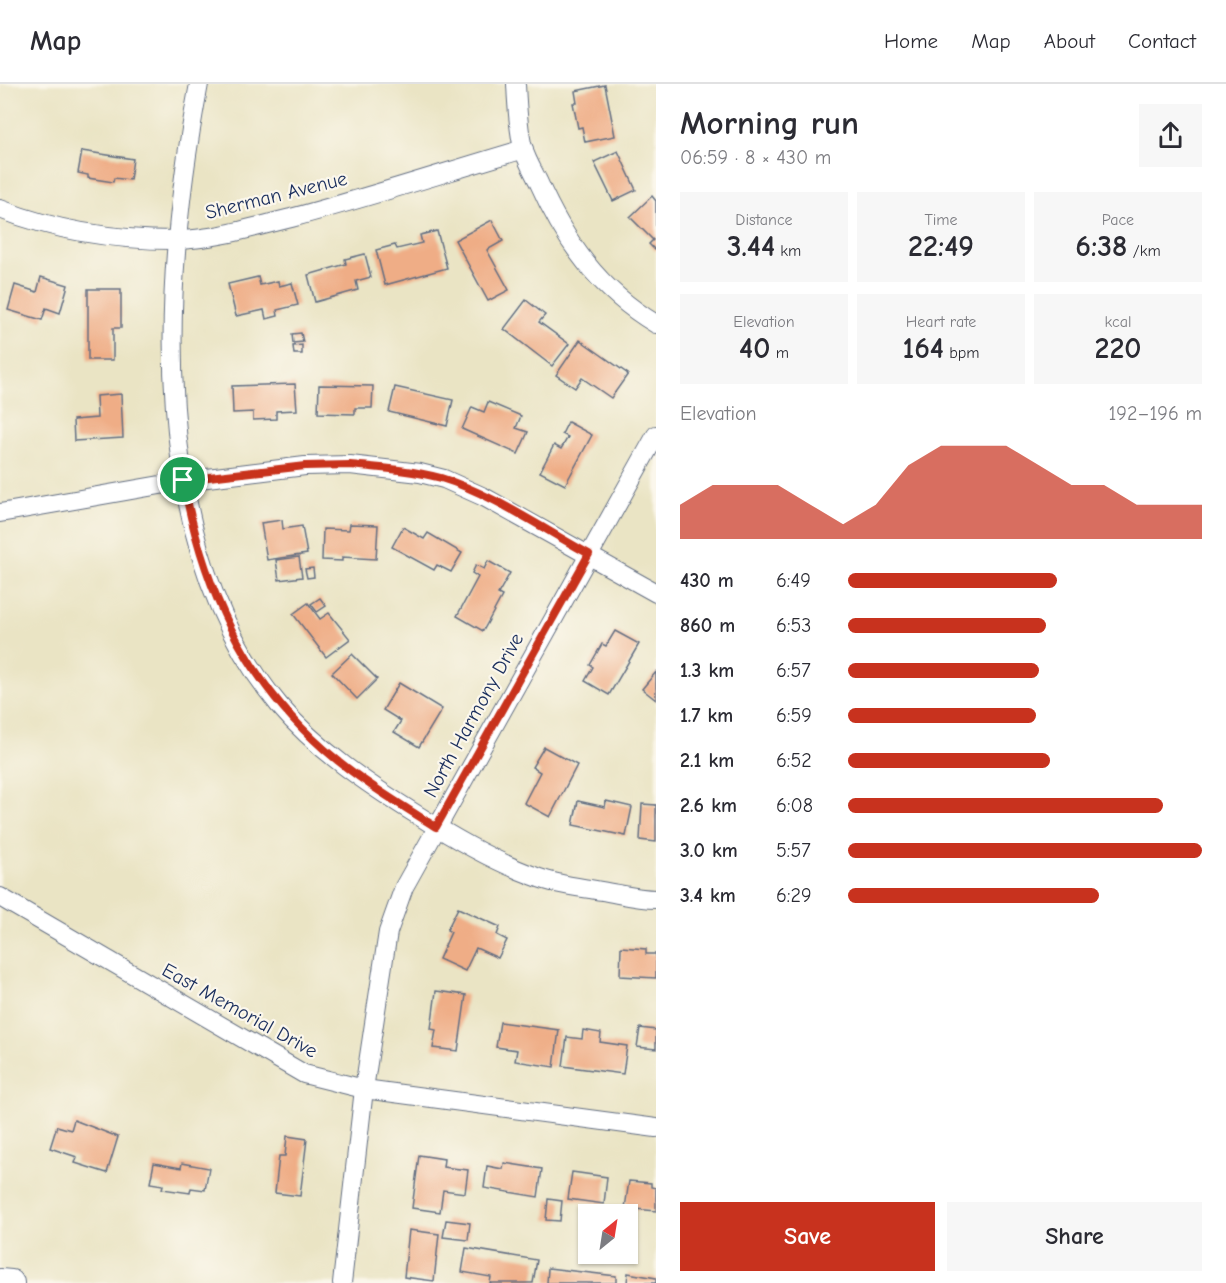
<!DOCTYPE html>
<meta charset="utf-8">
<style>
:root{--surface:#fff;--page:#f7f7f7;--text:#2b2b33;--muted:#7c7c81;--line:#e1e1e2;--accent:#c8321e}
body{margin:0;font-family:"Comic Neue",sans-serif;background:var(--page);color:var(--text);height:100vh;display:flex;flex-direction:column;font-size:22px;white-space:nowrap}
*{box-sizing:border-box;margin:0}
p{font-size:20px;color:var(--muted)}
.icon{flex:none;width:33px;height:33px;fill:none;stroke:currentColor;stroke-width:2;stroke-linecap:round;stroke-linejoin:round}
.map{position:relative;flex:1;overflow:hidden}
.side{display:flex;flex-direction:column;background:var(--surface);width:570px}
.side>*{flex:none}
.needle{width:39px;rotate:30deg}
.tools{position:absolute;left:578px;top:1120px;display:grid;gap:12px}
.tools a{display:grid;place-items:center;width:60px;height:60px;border-radius:0px;background:var(--surface);box-shadow:0 2px 4px #0004;font-size:30px}
.pin{position:absolute;display:grid;place-items:center;width:51px;height:51px;color:#fff;margin:-26px;border:3px solid #fff;border-radius:50%;box-shadow:0 2px 6px #0007}
.round{display:grid;place-items:center;flex:none;width:63px;height:63px;border-radius:0px;background:var(--page)}
.summary{display:flex;align-items:center;justify-content:space-between;height:102px;padding:0 24px}
h1{font-size:33px;font-weight:800;line-height:45px}
.metrics{display:grid;grid-template-columns:repeat(3,1fr);gap:9px;height:102px;padding:6px 24px}
.metrics div{display:grid;align-content:center;border-radius:0px;background:var(--page);text-align:center}
.metrics b{font-size:30px;font-weight:800}
.metrics small{font-size:16px;font-weight:400}
.metrics p{font-size:16px}
.chart{height:168px;padding:12px 24px}
.chart p{display:flex;justify-content:space-between}
.chart svg{width:100%;height:108px;margin-top:6px;fill:var(--accent);opacity:.7}
.primary-button{display:flex;gap:12px;margin-top:auto;padding:12px 24px}
.primary-button a{flex:1;height:69px;border-radius:0px;background:var(--accent);color:#fff;font-size:24px;font-weight:800;line-height:69px;text-align:center}
.primary-button a+a{background:var(--page);color:var(--text)}
ul{padding:0 24px;list-style:none;font-size:20px}
li{display:grid;grid-template-columns:96px 72px 1fr;align-items:center;height:45px}
li i{height:15px;border-radius:8px;background:var(--accent)}
header{display:flex;align-items:center;gap:36px;box-sizing:border-box;height:84px;padding:0 30px;background:var(--surface);border-bottom:2px solid var(--line)}
header strong{font-size:28px}
nav{display:flex;gap:33px;margin-inline-start:auto;font-size:21px}
main{display:flex;flex:1;min-height:0}
.map>svg:first-child{display:block}
</style>
<header>
<strong>Map</strong>
<nav><a>Home</a><a>Map</a><a>About</a><a>Contact</a></nav>
</header>
<main>
<div class="map">
<svg width="656" height="1199" viewBox="0 0 656 1199">
<rect width="100%" height="100%" fill="#fbf7ec"/>
<filter id="ink" filterUnits="userSpaceOnUse"><feTurbulence type="fractalNoise" baseFrequency=".0167" numOctaves="2"/><feDisplacementMap in="SourceGraphic" scale="12" xChannelSelector="R" yChannelSelector="G"/><feConvolveMatrix kernelMatrix="1 2 1 2 8 2 1 2 1" color-interpolation-filters="sRGB"/></filter>
<filter id="wash" filterUnits="userSpaceOnUse"><feTurbulence type="fractalNoise" baseFrequency=".008" numOctaves="4" result="noise"/><feDisplacementMap in="SourceGraphic" scale="24" xChannelSelector="R" yChannelSelector="G"/><feGaussianBlur stdDeviation="1.35" result="paint"/><feColorMatrix in="noise" values="0 0 0 0 0 0 0 0 0 0 0 0 0 0 0 0 0 1.4 0 .05"/><feComposite in="paint" operator="in"/></filter>
<g filter="url(#wash)">
<rect width="100%" height="100%" fill="#eae4c4"/>
<g id="blocks">
<g fill="#efad86">
<path d="M605 1 615 52 585 58 582 43 578 44 573 19H577L575 7Z"/>
<path d="M82 67 133 75 130 96 114 94 113 98 88 94V91L78 89Z"/>
<path d="M618 67 636 106 613 117 594 78Z"/>
<path d="M652 112 656 117V167L649 160 653 156 630 133Z"/>
<path d="M492 136 503 157 487 166 509 206 488 217 455 156Z"/>
<path d="M437 147 447 184 385 201 376 166 395 161 397 165 422 159 420 151Z"/>
<path d="M365 170 371 193 356 197 358 206 315 218 308 191 346 180 345 175Z"/>
<path d="M41 193 68 201 60 229 46 224 42 236 8 226 15 201 37 208Z"/>
<path d="M258 193 260 201 278 197 279 202 292 199 298 221 277 226 278 232 266 235 264 226 236 232 228 200Z"/>
<path d="M88 205H121V244H113V276H88Z"/>
<path d="M526 216 545 231 539 238 569 260 552 282 504 245Z"/>
<path d="M301 249 303 258 293 259 292 250Z"/>
<path d="M580 256 628 290 611 314 582 294 575 304 556 291Z"/>
<path d="M302 261V270H294L293 262Z"/>
<path d="M295 300 297 326 276 327V335L253 336V328L233 329 232 302Z"/>
<path d="M319 301 373 302 372 324H355V330L318 329Z"/>
<path d="M395 303 453 316 447 342 389 328Z"/>
<path d="M121 310 123 354 74 357 73 336 97 334 96 312Z"/>
<path d="M488 318 521 332 516 344 528 348 518 370 462 345 472 323 484 328Z"/>
<path d="M568 338 592 351 565 401 540 388 554 361 561 365 568 353 562 350Z"/>
<path d="M282 436 283 445 302 442 307 470 267 476 261 439Z"/>
<path d="M350 440 378 441 376 475 342 473V477L322 476 323 445 349 446Z"/>
<path d="M403 443 424 455 428 449 462 469 451 488 437 481 434 486 392 463Z"/>
<path d="M299 473 302 493 279 496 276 476Z"/>
<path d="M488 477 510 489 498 510 502 512 483 547 457 532 478 493 472 489 476 481 484 485Z"/>
<path d="M313 484 314 493 307 494 305 485Z"/>
<path d="M320 514 326 522 317 528 311 520Z"/>
<path d="M308 519 320 535 329 529 350 555 326 573 293 530Z"/>
<path d="M615 547 639 560 609 611 585 597 593 583 590 581 602 560 606 562Z"/>
<path d="M352 570 377 595 357 615 332 589Z"/>
<path d="M656 588V616L642 605Z"/>
<path d="M399 599 442 625 419 663 394 648 401 637 383 626Z"/>
<path d="M544 663 577 681 550 733 524 719 540 688 532 683Z"/>
<path d="M578 717 605 723 606 717 632 723 626 752 573 741Z"/>
<path d="M642 720 656 721V758L640 756Z"/>
<path d="M458 824 500 843 497 851 507 856 498 874 476 864 465 887 439 875 451 848 447 846Z"/>
<path d="M621 863 646 865V870H656V894L620 892Z"/>
<path d="M436 907 466 911 458 967 433 964 436 946 431 945Z"/>
<path d="M500 938 559 946 554 983 515 977 517 966 496 963Z"/>
<path d="M640 944 656 946V965L637 963Z"/>
<path d="M583 946 601 949 600 958 627 962 623 990 563 982 567 953 582 955Z"/>
<path d="M74 1036 118 1053 107 1089 75 1079 77 1073 50 1064 57 1042 71 1046Z"/>
<path d="M287 1052 307 1055 300 1112 275 1109 279 1072H285Z"/>
<path d="M419 1071 444 1075 443 1083 468 1086 465 1109 443 1106 440 1128 412 1124Z"/>
<path d="M154 1079 181 1084 182 1079 209 1084 205 1106 191 1104 190 1109 162 1105 163 1101 150 1099Z"/>
<path d="M504 1079 542 1085 538 1113 484 1104 487 1082 503 1085Z"/>
<path d="M572 1088 607 1093 604 1120 568 1115Z"/>
<path d="M629 1097 651 1099V1103L656 1104V1127L625 1124Z"/>
<path d="M548 1115 562 1117 560 1137 546 1136Z"/>
<path d="M627 1132H634L632 1154 627 1153Z"/>
<path d="M446 1136 470 1139 468 1156 443 1153Z"/>
<path d="M409 1146 439 1150 434 1197 404 1193Z"/>
<path d="M466 1164 537 1176 533 1199H490L491 1193 462 1188Z"/>
<path d="M548 1184 616 1192V1199H547Z"/>
<path d="M628 1189 656 1194V1199H627Z"/>
</g>
</g>
</g>
<g filter="url(#ink)">
<use href="#blocks" fill-opacity="0" stroke="#636e82" stroke-width="1.5"/>
<g fill="none" stroke-linecap="round" stroke-linejoin="round">
<g stroke="#636e82" stroke-width="20">
<g id="minor">
<path d="M199 0C162 194 145 460 279 621 317 666 369 701 419 732 455 755 493 777 534 792 555 801 580 803 602 807 620 810 638 815 656 815"/>
<path d="M516 0C517 21 518 44 523 64 526 75 533 87 538 97 565 158 599 206 656 240"/>
<path d="M0 125C56 147 114 156 175 156 213 156 254 143 291 134 369 113 446 88 524 65"/>
<path d="M0 429 183 397 305 382 350 381 420 389 444 395 484 413 656 509"/>
<path d="M0 813 304 990 364 1005 656 1044"/>
<path d="M342 1199 364 1005 388 848 404 803 656 351"/>
</g>
</g>
<g stroke="#636e82" stroke-width="28">
<path id="secondary" d="M0 1198 11 1199"/>
</g>
<use href="#minor" stroke="#fff" stroke-width="18"/>
<use href="#secondary" stroke="#fff" stroke-width="26"/>
</g>
</g>
<g fill="none" stroke-linecap="round" stroke-linejoin="round" filter="url(#ink)">
<g stroke="#fff" stroke-width="12">
<path id="route" d="M350 381C380 384 411 386 441 394 491 409 543 445 589 470L436 743C398 719 358 695 324 665 242 593 203 502 183 396L305 382Z"/>
</g>
<use href="#route" stroke="#c8321e" stroke-width="8"/>
</g>
<g text-anchor="middle" stroke-width="4.5" stroke-linejoin="round" paint-order="stroke">
<g font-size="20" fill="#1b2f5e" stroke="#fbf7ec">
<text transform="translate(276 111) rotate(-14)" y="7">Sherman Avenue</text>
<text transform="translate(473 631) rotate(-61)" y="7">North Harmony Drive</text>
<text transform="translate(240 926) rotate(29)" y="7">East Memorial Drive</text>
</g>
</g>
</svg>
<div class="tools">
<a><svg class="needle" viewBox="-14 -14 28 28"><path d="M0-13l5 13h-10z" fill="#e53935"/><path d="M0 13l5-13h-10z" fill="#7c7c81"/></svg></a>
</div>
<div class="pin" style="left:183px;top:396px;background:#1e9e55"><svg class="icon" aria-label="arrive" viewBox="0 0 24 24"><path d="M6 21V4h12l-3 4 3 4H6"/></svg></div>
</div>
<section class="side">
<div class="summary"><div><h1>Morning run</h1><p>06:59 · 8 × 430 m</p></div><a class="round"><svg class="icon" aria-label="share" viewBox="0 0 24 24"><path d="M12 15V3M7 8l5-5 5 5M5 13v7h14v-7"/></svg></a></div>
<div class="metrics">
<div><p>Distance</p><b>3.44<small> km</small></b></div>
<div><p>Time</p><b>22:49</b></div>
<div><p>Pace</p><b>6:38<small> /km</small></b></div>
</div>
<div class="metrics">
<div><p>Elevation</p><b>40<small> m</small></b></div>
<div><p>Heart rate</p><b>164<small> bpm</small></b></div>
<div><p>kcal</p><b>220</b></div>
</div>
<div class="chart"><p><span>Elevation</span>192–196 m</p>
<svg viewBox="0 0 160 44" preserveAspectRatio="none"><path d="M0 44V30L10 22L20 22L30 22L40 30L50 38L60 30L70 14L80 6L90 6L100 6L110 14L120 22L130 22L140 30L150 30L160 30V44z"/></svg>
</div>
<ul>
<li><b>430 m</b>6:49<i style="width:59%"></i></li>
<li><b>860 m</b>6:53<i style="width:56%"></i></li>
<li><b>1.3 km</b>6:57<i style="width:54%"></i></li>
<li><b>1.7 km</b>6:59<i style="width:53%"></i></li>
<li><b>2.1 km</b>6:52<i style="width:57%"></i></li>
<li><b>2.6 km</b>6:08<i style="width:89%"></i></li>
<li><b>3.0 km</b>5:57<i style="width:100%"></i></li>
<li><b>3.4 km</b>6:29<i style="width:71%"></i></li>
</ul>
<div class="primary-button"><a>Save</a><a>Share</a></div>
</section>
</main>
